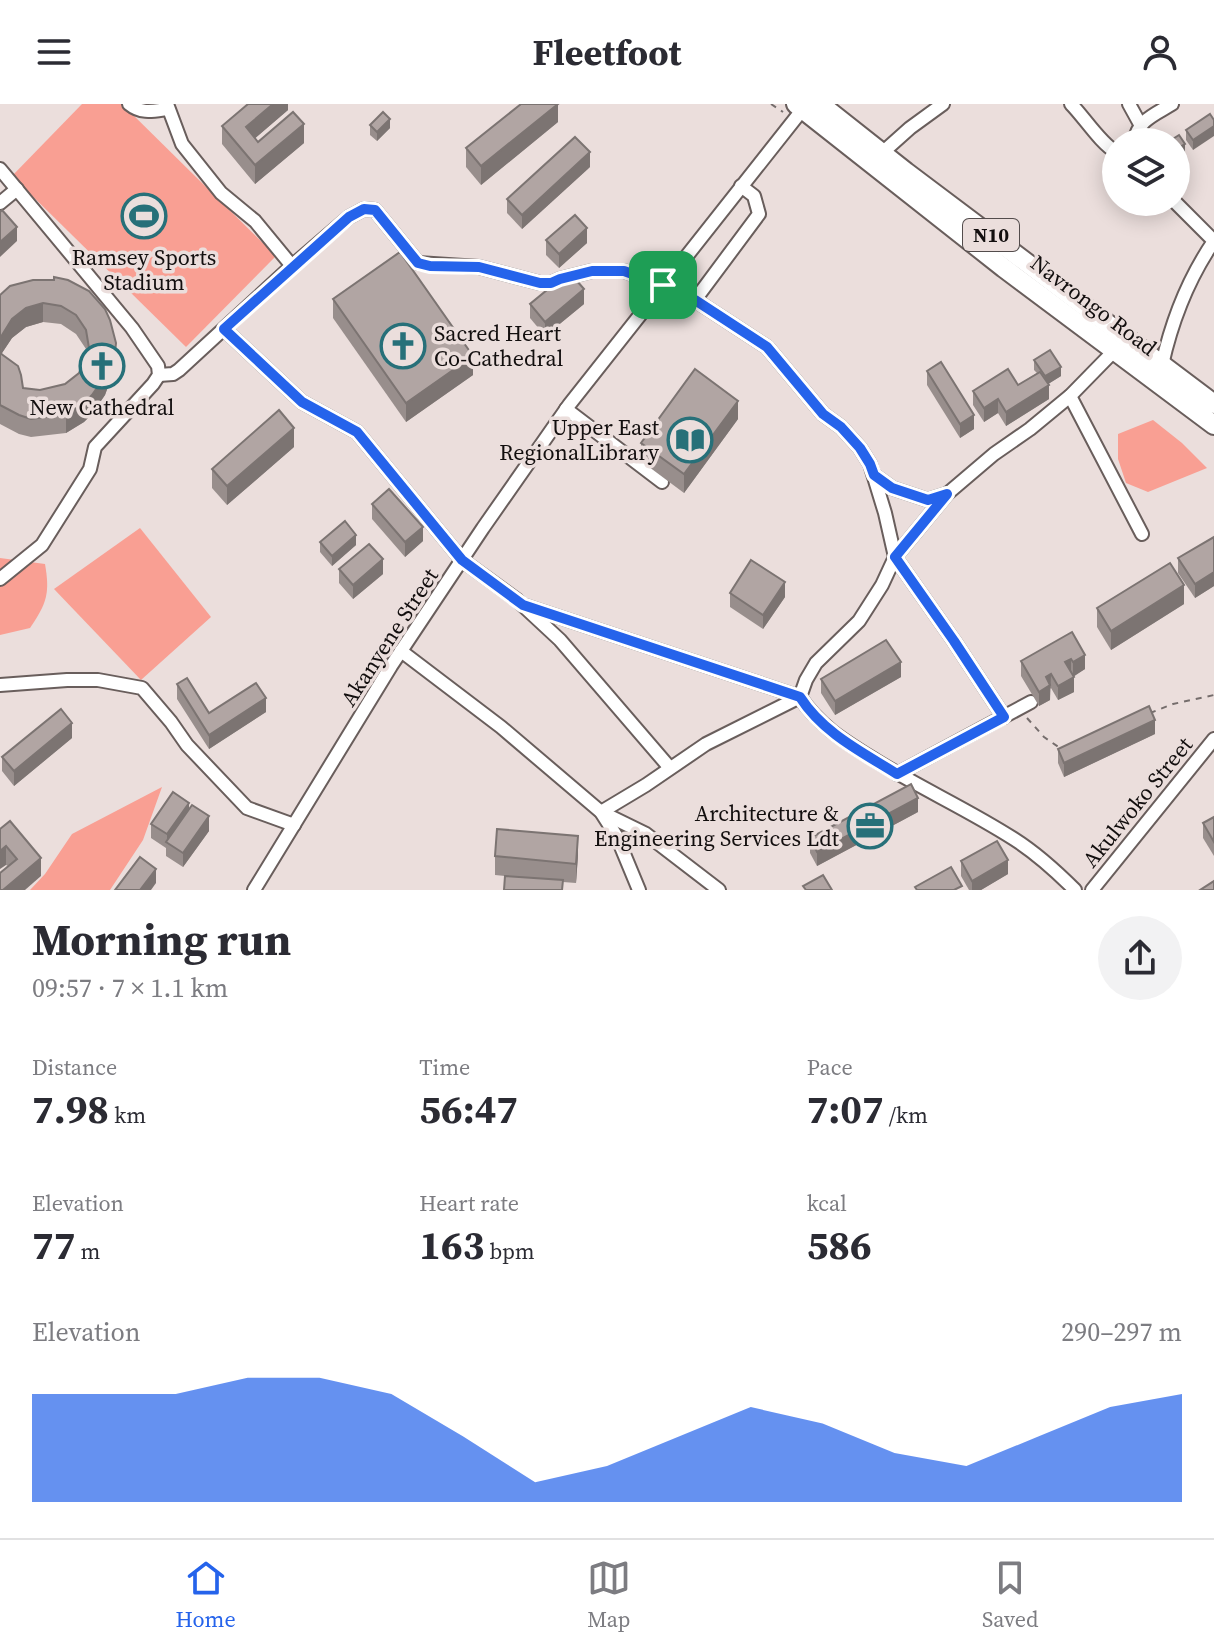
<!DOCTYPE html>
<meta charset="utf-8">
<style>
:root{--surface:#fff;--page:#f2f2f3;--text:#2b2b33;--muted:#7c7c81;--line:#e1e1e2;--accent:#2563eb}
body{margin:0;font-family:"Source Serif 4",serif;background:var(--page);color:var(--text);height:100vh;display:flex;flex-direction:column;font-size:30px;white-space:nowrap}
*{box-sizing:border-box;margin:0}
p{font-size:26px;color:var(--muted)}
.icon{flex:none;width:44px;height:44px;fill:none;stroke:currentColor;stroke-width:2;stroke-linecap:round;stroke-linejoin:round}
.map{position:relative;height:786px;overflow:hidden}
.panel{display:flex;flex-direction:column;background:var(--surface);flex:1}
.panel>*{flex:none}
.tools{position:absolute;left:1102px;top:24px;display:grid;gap:16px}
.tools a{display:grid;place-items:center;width:88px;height:88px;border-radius:50%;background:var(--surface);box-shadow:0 4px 20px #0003;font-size:40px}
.pin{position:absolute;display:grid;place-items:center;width:68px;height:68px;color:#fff;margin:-34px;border-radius:16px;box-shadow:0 4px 12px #0006}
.round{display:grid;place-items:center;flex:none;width:84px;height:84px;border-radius:42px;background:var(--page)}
.headline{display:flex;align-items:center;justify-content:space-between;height:136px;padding:0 32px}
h1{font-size:44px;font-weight:700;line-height:60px}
.stats{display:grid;grid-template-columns:repeat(3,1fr);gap:12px;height:136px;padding:8px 32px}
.stats div{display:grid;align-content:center}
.stats b{font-size:40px;font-weight:700}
.stats small{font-size:22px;font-weight:400}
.stats p{font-size:22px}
.chart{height:224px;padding:16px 32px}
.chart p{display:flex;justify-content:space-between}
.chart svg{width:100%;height:144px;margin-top:8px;fill:var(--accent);opacity:.7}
header{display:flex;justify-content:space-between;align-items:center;height:104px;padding:0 32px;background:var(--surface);font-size:36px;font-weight:700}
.tab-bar{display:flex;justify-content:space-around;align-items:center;height:112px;border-top:2px solid var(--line);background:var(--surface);font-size:22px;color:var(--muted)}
.tab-bar a{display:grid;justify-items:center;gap:4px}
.tab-bar .active{color:var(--accent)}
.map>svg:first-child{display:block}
</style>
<header><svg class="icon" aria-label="menu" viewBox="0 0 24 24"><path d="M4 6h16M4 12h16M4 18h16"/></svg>Fleetfoot<svg class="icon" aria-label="person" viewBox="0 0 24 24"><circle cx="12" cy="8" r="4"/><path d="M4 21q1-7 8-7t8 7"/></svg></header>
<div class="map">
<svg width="1214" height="786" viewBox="0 0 1214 786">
<rect width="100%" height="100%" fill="#ebdedc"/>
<g fill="#f99f93">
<path d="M82 0H122L276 152 186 243 12 72Z"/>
<path d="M1153 316 1182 339 1207 364 1148 388 1126 379 1118 355V330Z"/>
<path d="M140 424 211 513 141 576 54 485Z"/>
<path d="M0 454 45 460C50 489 47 499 30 524L0 531Z"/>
<path d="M162 683 143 736 110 786H30L45 770 72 730Z"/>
</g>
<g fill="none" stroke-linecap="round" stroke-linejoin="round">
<g stroke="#695e5c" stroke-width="16">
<g id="minor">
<path d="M129 0C141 10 153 7 167 5"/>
<path d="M167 0 182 40 221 89 255 117 292 162"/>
<path d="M1071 0C1084 13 1101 40 1116 48"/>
<path d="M1129 0 1140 20"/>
<path d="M1134 38C1138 16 1154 11 1172 0"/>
<path d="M882 49 910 24 943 0"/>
<path d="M0 65 132 224 158 262 159 271 153 280 95 343 90 365 42 441 0 475"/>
<path d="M741 82 754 92 759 110 695 196 767 243 823 310 841 323 860 344 870 360 885 409 895 453 882 481 859 517 816 559 806 576 800 593C819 622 846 638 875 656 920 684 969 706 1014 735 1036 749 1056 767 1075 786"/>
<path d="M0 99 17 85"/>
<path d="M224 225 302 298 357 328 462 456 517 496 560 536 670 664"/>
<path d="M1162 261C1172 216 1188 175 1214 137L1175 98"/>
<path d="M159 271 173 270 179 266 292 162 349 113 364 105 375 106 418 159 479 163 540 179H551L560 175 592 167H624L663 181"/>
<path d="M1070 292 1142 430"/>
<path d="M566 305 662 378"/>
<path d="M874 371 892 384 928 396 947 390"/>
<path d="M526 502 800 593"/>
<path d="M401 547 501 623 601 708 617 733 639 786"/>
<path d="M0 581 67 576H98L142 584 171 618 187 641 247 704 294 721"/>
<path d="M1004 613 954 537 895 453 947 390 994 350 1030 325 1070 292 1115 246"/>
<path d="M897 670 1031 598"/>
<path d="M601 708 646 681 706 640 800 593"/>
<path d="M603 709 646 730 719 786"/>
<path d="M254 786 391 562 483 424 569 301 806 1"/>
<path d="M1092 786 1214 635"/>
</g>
</g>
<g stroke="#695e5c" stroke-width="22">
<g id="highway">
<path d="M796 0 1004 164 1214 321"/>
<path d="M820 0 906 68 1214 300"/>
</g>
</g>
<g stroke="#756d6c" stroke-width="2" stroke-dasharray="6 6" stroke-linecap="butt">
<path d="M771 0 783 8"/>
<path d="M1150 609 1173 600 1214 591"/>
<path d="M1027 614 1044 633 1060 644"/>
</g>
<use href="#minor" stroke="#fff" stroke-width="12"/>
<use href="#highway" stroke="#fff" stroke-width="18"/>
</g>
<g fill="#988e8c" fill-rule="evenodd">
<path d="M288 0V6L255 34 258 38 304 39 255 80 222 40V22Z"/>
<path d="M1210 10 1193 46 1186 36V26Z"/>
<path d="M558 18 481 81 466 63V44Z"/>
<path d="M370 21 390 24 377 37 370 31Z"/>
<path d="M590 63 522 125 507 109V95Z"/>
<path d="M546 136 587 139 559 164 546 151Z"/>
<path d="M54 176 116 257 114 277H110L105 291 92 310 84 318 66 329 31 333 19 330 0 320V191ZM43 218 61 220 76 230 86 245 87 253 79 269 65 280 40 286 23 284 2 249 12 234 26 223Z"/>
<path d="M333 195 473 271 406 318 333 214Z"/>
<path d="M530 200H584L545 232 530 214Z"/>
<path d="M1034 256 1061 272 1048 280 1049 295 1006 322 998 309 984 318 973 301V287L1018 281 1037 269 1034 266Z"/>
<path d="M927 267 974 325 960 334 927 281Z"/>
<path d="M738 315 684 389 641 357V339Z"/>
<path d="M294 343 227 401 212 384V365Z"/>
<path d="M372 400 423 437 405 453 372 415Z"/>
<path d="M1214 433V482L1195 494 1178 469V454Z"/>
<path d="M320 438 356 441 332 462 320 448Z"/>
<path d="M339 465 383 470 353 495 339 479Z"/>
<path d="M730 489 785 493 763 525 730 503Z"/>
<path d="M1184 500 1111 546 1097 523V504Z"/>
<path d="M1072 528 1085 565 1073 572 1074 588 1058 596 1051 584 1050 585V596L1039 602 1021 572V557Z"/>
<path d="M901 573 835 611 821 589V575Z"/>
<path d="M177 580 209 609 266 608 209 645 177 595Z"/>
<path d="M1155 630 1064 673 1058 659V645Z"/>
<path d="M72 634 14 682 2 667V653Z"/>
<path d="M189 706 209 727 183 763 166 752V744L151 734V720Z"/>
<path d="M918 708 817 762 810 749V734Z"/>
<path d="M1214 713V752L1203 734V719Z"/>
<path d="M0 725 41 772 8 762 6 761Z"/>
<path d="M578 751 576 779 563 778V786L505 772 495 771V752Z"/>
<path d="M961 757 1008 770 981 786H969L961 772Z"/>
</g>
<g fill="#7c7472">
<path d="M273 0H288V6L246 42V23Z"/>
<path d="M558 0V18L481 81V62Z"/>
<path d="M390 15V24L377 37V28Z"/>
<path d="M304 20V39L255 80V61Z"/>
<path d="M1214 22V32L1193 46V36Z"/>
<path d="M1185 40V49L1176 55V45Z"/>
<path d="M590 48V63L522 125V111Z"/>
<path d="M17 123V137L0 153V138Z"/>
<path d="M587 124V139L559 164V150Z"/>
<path d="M584 185V200L545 232V218Z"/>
<path d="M43 199V218L26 223 12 234 2 249 0 268 2 231 12 215 26 204Z"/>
<path d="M116 239V257L114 277V258Z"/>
<path d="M473 252V271L406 318V299Z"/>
<path d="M110 258V277L105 291 92 310 84 318 66 329V310Z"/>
<path d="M1061 263V272L1045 282V272Z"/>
<path d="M1049 281V295L1006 322V308Z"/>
<path d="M998 295V309L984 318V304Z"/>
<path d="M738 297V315L684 389V370Z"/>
<path d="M974 311V325L960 334V320Z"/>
<path d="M294 324V343L227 401V382Z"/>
<path d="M423 423V437L405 453V438Z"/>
<path d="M356 431V441L332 462V452Z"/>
<path d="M383 455V470L353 495V481Z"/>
<path d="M1214 468V482L1195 494V480Z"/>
<path d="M785 478V493L763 525V511Z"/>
<path d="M1184 481V500L1111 546V527Z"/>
<path d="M1085 551V565L1073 573V558Z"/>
<path d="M1071 555V569L1065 558Z"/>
<path d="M901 558V573L835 611V597Z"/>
<path d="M1051 570 1050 596 1039 602V588L1046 573Z"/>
<path d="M1074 573V588L1058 596V582Z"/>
<path d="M266 594V608L209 645V631Z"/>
<path d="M1155 616V630L1064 673V659Z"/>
<path d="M72 619V634L14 682V667Z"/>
<path d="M918 694V708L817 762V748Z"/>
<path d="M189 699V713L167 738V730Z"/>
<path d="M209 712V727L183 763V749Z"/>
<path d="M578 732V751L576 779V760Z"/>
<path d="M6 742V761L0 765V747Z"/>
<path d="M41 754V772L25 786H3Z"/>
<path d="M1008 756V770L981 786H972V777Z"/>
<path d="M156 765V779L151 786H140Z"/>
</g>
<g fill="#b1a5a3" stroke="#7c7472" stroke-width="2" fill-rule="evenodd">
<path d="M248 0H273L246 23 258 38 293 8 304 20 255 61 222 22Z"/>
<path d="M521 0H558L481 62 466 44Z"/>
<path d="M383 8 390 15 377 28 370 21Z"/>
<path d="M1210 10 1214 16V22L1193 36 1186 26Z"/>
<path d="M1179 31 1185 40 1176 45V38H1168Z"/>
<path d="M575 33 590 48 522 111 507 95Z"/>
<path d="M2 106 17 123 0 138V108Z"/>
<path d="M575 111 587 124 559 150 546 136Z"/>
<path d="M400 148 473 252 406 299 333 195Z"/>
<path d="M569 168 584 185 545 218 530 200Z"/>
<path d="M54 173 68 176 89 187 105 205 110 216 116 239 114 258H110L105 272 92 291 84 299 66 310 31 315 19 311 0 301V191L10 182 33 176H54ZM43 199 61 202 76 211 86 226 89 244 87 252 79 269 65 280 40 286 23 284 21 271 18 262 0 249 2 231 12 215 26 204Z"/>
<path d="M1050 246 1061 263 1045 272 1034 256Z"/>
<path d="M941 258 974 311 960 320 927 267Z"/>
<path d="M695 265 738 297 684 370 641 339Z"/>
<path d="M1008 265 1018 281 1040 268 1049 281 1006 308 998 295 984 304 973 287Z"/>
<path d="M279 306 294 324 227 382 212 365Z"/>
<path d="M389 385 423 423 405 438 372 400Z"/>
<path d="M345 417 356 431 332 452 320 438Z"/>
<path d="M1214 433V468L1195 480 1178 454Z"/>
<path d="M369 440 383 455 353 481 339 465Z"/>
<path d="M751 456 785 478 763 511 730 489Z"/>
<path d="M1170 459 1184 481 1111 527 1097 504Z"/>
<path d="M1072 528 1085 551 1073 558 1071 555 1065 558 1074 573 1058 582 1051 570 1046 573 1050 581 1039 588 1021 557Z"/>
<path d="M886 536 901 558 835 597 821 575Z"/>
<path d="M187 574 209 609 256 579 266 594 209 631 177 580Z"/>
<path d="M1149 602 1155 616 1064 659 1058 645Z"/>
<path d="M61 605 72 619 14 667 2 653Z"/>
<path d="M911 680 918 694 817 748 810 734Z"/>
<path d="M173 688 189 699 167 730 151 720Z"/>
<path d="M192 701 209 712 183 749 166 738Z"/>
<path d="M1214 713V738L1203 719Z"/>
<path d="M10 717 41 754 3 786H0V769L17 755 6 742 0 747V725Z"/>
<path d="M497 725 578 732 576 760 495 752Z"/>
<path d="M997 737 1008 756 972 777 961 757Z"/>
<path d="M140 753 156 765 140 786H115Z"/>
<path d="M951 763 962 782 954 786H917L915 783Z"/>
<path d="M823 771 832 786H806L803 782Z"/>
<path d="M505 772 563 776 562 786H504Z"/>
<path d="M1214 777V786H1200Z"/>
</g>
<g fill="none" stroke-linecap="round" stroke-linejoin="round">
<g stroke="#fff" stroke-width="16">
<path id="route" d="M364 105 375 106 418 159 430 162 479 163 540 179H551L560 175 592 167H624L663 181 695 196 767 243 823 310 841 323 860 344 870 360 874 371 892 384 928 396 947 390 895 453 954 537 1004 613 897 670C862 648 823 629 800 593L523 501 462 456 357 328 302 298 224 225 349 113Z"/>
</g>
<use href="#route" stroke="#2563eb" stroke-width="10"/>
</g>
<defs>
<g id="stadium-ring" transform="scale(2.3)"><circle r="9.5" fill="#ebdedc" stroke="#277079" stroke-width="1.5"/><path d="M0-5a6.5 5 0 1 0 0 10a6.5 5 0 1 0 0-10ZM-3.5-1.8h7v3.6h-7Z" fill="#277079"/></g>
<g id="church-ring" transform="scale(2.3)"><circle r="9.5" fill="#ebdedc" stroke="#277079" stroke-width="1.5"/><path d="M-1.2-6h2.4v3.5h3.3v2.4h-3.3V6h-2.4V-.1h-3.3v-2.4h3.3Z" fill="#277079"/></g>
<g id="library-ring" transform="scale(2.3)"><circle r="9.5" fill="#ebdedc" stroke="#277079" stroke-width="1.5"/><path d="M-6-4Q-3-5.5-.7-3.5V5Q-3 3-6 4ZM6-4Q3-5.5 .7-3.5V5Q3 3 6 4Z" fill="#277079"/></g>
<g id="office-ring" transform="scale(2.3)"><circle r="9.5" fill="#ebdedc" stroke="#277079" stroke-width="1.5"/><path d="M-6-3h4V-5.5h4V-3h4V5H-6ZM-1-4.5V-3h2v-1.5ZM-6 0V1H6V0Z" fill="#277079"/></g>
</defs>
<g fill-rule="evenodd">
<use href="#stadium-ring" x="144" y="112"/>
<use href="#church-ring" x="403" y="242"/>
<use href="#church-ring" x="102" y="262"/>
<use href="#library-ring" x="690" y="336"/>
<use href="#office-ring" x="870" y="722"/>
</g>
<g text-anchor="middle" stroke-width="7" stroke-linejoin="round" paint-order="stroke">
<rect fill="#ebdedc" stroke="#534c4c" stroke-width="2" x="963" y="115" width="56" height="32" rx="6"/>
<g font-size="20" font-weight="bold" fill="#120e0e">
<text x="991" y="138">N10</text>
</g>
<g font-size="22" fill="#120e0e" stroke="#ebdedc">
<text x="144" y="161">Ramsey Sports<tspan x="144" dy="25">Stadium</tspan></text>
<text x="434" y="237" text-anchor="start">Sacred Heart<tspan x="434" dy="25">Co-Cathedral</tspan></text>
<text x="102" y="311">New Cathedral</text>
<text x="659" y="331" text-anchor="end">Upper East<tspan x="659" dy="25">RegionalLibrary</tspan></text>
<text x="839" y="717" text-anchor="end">Architecture &amp;<tspan x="839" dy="25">Engineering Services Ldt</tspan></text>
</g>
<g font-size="22" fill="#120e0e" stroke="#ebdedc">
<text transform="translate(1094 201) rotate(37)" y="8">Navrongo Road</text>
<text transform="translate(389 533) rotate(-57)" y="8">Akanyene Street</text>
<text transform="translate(1137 698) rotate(-51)" y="8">Akulwoko Street</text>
</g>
</g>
</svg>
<div class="tools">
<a><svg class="icon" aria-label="layers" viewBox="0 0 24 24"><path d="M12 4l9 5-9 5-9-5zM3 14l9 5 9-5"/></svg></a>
</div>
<div class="pin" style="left:663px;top:181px;background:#1e9e55"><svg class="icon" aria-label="arrive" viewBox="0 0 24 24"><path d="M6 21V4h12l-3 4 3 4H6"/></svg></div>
</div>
<section class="panel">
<div class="headline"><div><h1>Morning run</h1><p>09:57 · 7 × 1.1 km</p></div><a class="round"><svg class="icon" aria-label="share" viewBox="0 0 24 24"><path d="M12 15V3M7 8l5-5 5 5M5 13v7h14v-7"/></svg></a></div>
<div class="stats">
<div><p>Distance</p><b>7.98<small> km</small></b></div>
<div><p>Time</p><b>56:47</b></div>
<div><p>Pace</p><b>7:07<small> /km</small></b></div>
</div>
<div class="stats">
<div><p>Elevation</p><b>77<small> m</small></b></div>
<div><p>Heart rate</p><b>163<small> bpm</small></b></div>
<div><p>kcal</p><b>586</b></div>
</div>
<div class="chart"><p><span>Elevation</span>290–297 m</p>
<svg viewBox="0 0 160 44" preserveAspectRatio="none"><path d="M0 44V11L10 11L20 11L30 6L40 6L50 11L60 24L70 38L80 33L90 24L100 15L110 20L120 29L130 33L140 24L150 15L160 11V44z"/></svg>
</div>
</section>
<nav class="tab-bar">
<a class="active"><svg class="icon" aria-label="home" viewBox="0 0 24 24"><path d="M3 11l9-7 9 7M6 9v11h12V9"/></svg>Home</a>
<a><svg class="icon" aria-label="map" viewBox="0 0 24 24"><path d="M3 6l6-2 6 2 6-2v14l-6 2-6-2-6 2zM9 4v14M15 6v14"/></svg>Map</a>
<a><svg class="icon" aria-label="saved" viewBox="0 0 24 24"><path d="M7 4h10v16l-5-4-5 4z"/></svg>Saved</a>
</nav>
